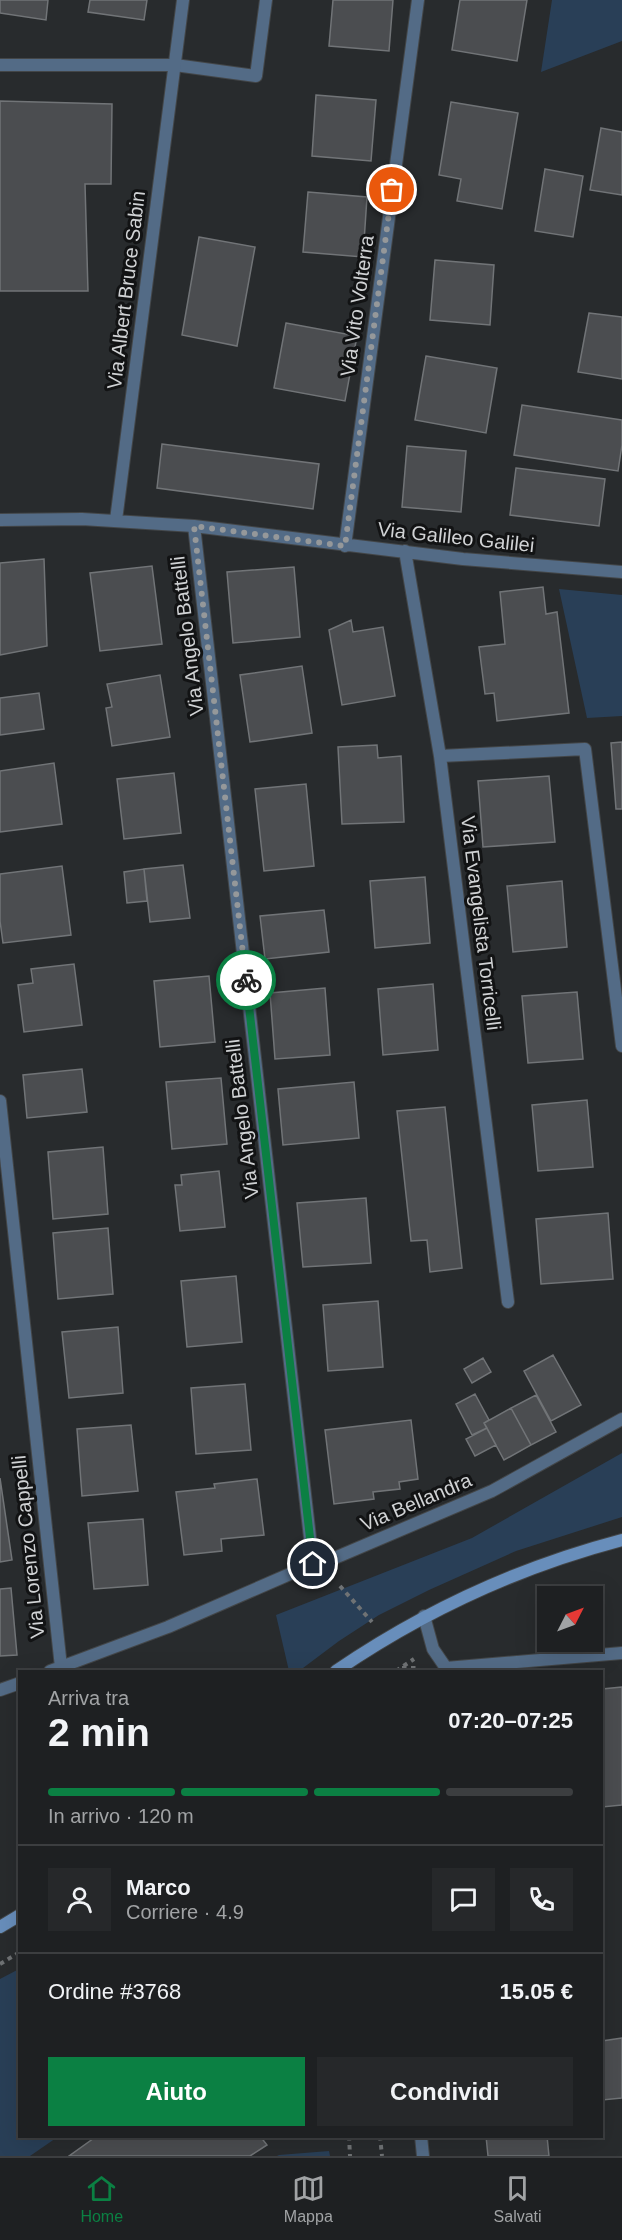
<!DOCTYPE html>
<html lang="it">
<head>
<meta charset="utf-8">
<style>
	:root { --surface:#1e2022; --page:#26282a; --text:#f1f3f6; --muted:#a1a3a5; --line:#3c3e40; --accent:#0b8043 }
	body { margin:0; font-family:Helvetica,sans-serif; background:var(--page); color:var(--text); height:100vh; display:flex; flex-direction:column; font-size:22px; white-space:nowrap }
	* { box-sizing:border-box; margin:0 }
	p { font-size:20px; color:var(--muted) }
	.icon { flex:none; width:33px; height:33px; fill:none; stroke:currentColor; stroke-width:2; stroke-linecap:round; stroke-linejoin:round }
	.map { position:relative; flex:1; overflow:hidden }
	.sheet { position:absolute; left:18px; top:1670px; width:585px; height:468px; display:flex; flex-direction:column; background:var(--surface); border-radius:0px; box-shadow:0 6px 24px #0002,0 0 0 2px var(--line) }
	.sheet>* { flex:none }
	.needle { width:39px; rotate:48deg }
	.controls { position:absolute; left:537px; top:1586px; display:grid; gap:12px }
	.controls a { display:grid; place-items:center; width:66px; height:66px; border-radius:0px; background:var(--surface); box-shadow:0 6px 24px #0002,0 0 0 2px var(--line); font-size:30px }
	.pin { position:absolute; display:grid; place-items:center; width:51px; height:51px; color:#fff; margin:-26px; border:3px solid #fff; border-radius:50%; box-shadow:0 2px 6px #0007 }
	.courier { position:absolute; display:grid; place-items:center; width:60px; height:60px; margin:-30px; border:4px solid #0b8043; border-radius:50%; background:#fff; color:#222; box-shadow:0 2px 8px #0007 }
	.summary em { font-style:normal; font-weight:800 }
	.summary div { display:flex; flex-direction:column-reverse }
	.summary { display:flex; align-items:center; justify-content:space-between; height:102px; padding:0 30px }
	h1 { font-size:39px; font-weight:800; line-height:45px }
	.bar { display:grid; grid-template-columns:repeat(4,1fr); gap:9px 6px; align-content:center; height:72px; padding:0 30px }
	.bar i { height:8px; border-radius:4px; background:var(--line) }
	.bar .on { background:var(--accent) }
	.bar p { grid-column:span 4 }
	.line { display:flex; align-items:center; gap:15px; padding:0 30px; border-top:2px solid var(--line) }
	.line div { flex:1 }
	.round { display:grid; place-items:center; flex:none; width:63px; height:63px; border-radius:0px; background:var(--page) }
	.primary-button { display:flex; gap:12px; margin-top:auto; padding:12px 30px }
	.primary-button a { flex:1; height:69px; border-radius:0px; background:var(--accent); color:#fff; font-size:24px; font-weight:800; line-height:69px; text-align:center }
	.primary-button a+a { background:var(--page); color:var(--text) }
	.dock { display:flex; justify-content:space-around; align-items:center; height:84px; border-top:2px solid var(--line); background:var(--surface); font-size:16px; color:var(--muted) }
	.dock a { display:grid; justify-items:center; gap:3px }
	.dock .on { color:var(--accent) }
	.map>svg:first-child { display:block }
</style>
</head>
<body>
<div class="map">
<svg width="622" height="2156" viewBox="0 0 622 2156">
	<rect width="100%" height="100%" fill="#282b2d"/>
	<!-- green -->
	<path fill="#293f57" d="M552 0H622V41L541 72Z
		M559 589 622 595V716L587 718Z
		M622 1453V1517L516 1551 429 1590 379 1615 339 1641 299 1671H289L276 1615 472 1538Z
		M19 1969 20 2136H59L30 2156H0V1979Z
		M329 2151 330 2156H277L279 2155Z"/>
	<!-- building -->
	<path fill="#4b4d50" stroke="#717477" stroke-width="1.5" d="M0 0H48L46 20 0 13Z
		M90 0H147L144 20 88 12Z
		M333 0H393L389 51 329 46Z
		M460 0H527L517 61 452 50Z
		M316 95 376 100 371 161 312 156Z
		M0 101 112 104 111 184H85L88 291H0Z
		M451 102 518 113 502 209 457 201 461 179 439 175Z
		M601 128 622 132V195L590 190Z
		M545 169 583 176 573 237 535 231Z
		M308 192 367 197 363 257 303 252Z
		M199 237 255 247 237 346 182 335Z
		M435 260 494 265 490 325 430 320Z
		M589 313 622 317V379L578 372Z
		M286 323 357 336 345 401 274 388Z
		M426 356 497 368 486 433 415 420Z
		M522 405 622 420V445L618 471 514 455Z
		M162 444 319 464 313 509 157 488Z
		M407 446 466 451 461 512 402 507Z
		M516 468 605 479 599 526 510 515Z
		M44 559 47 646 0 655V563Z
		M152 566 162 644 100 651 90 573Z
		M294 567 300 637 233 643 227 572Z
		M543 587 546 614 557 612 569 713 497 721 494 693 485 694 479 647 505 644 500 592Z
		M351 620 353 632 383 627 395 696 342 705 329 630Z
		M302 666 312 733 250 742 240 675Z
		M160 675 170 737 112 746 106 708 112 707 107 684Z
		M39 693 44 729 0 735V698Z
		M622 742V809H616L611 743Z
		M377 745 378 758 401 756 404 822 342 824 338 747Z
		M54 763 62 824 0 832V771Z
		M174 773 181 833 124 839 117 779Z
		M549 776 555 842 483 847 478 781Z
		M306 784 314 866 264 871 255 789Z
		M183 865 190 918 150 922 144 869Z
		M62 866 71 935 3 943 0 921V874Z
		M144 869 147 901 127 903 124 872Z
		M425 877 430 943 375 948 370 881Z
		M562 881 567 947 513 952 507 886Z
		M324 910 329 952 265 959 260 916Z
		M74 964 82 1025 24 1032 18 985 33 983 31 969Z
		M209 976 215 1042 160 1047 154 981Z
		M433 984 438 1050 383 1055 378 989Z
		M325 988 330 1055 275 1059 270 993Z
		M577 992 583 1059 528 1063 522 996Z
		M82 1069 87 1112 27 1118 23 1075Z
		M221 1078 227 1144 172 1149 166 1082Z
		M354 1082 359 1138 283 1145 278 1089Z
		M587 1100 593 1167 538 1171 532 1105Z
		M445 1107 462 1268 430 1272 427 1240 411 1241 397 1111Z
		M103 1147 108 1214 53 1219 48 1152Z
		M219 1171 225 1227 180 1231 175 1185H182L181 1175Z
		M366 1198 371 1263 303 1267 297 1203Z
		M608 1213 613 1279 541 1284 536 1219Z
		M108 1228 113 1294 58 1299 53 1233Z
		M236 1276 242 1342 187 1347 181 1281Z
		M378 1301 383 1367 328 1371 323 1305Z
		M118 1327 123 1393 69 1398 62 1332Z
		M553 1355 581 1405 551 1421 524 1371Z
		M483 1358 491 1372 472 1383 464 1369Z
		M245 1384 251 1450 196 1454 191 1388Z
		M475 1394 489 1420 484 1423 487 1428 472 1435 456 1404Z
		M536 1395 556 1432 531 1445 511 1408Z
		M511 1408 531 1445 504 1460 484 1423Z
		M411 1420 418 1479 399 1482 400 1489 373 1492 374 1499 334 1504 325 1430Z
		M131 1425 138 1491 82 1496 77 1429Z
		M487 1428 496 1445 475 1456 466 1439Z
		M0 1478 12 1560 0 1562Z
		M257 1479 264 1535 221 1539 222 1551 184 1555 176 1492 215 1488 214 1484Z
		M143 1519 148 1585 94 1589 88 1523Z
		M11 1588 17 1655 0 1656V1589Z
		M622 1687V1805L602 1807V1689Z
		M622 2038V2098L602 2100V2041Z
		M97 2136H260L267 2145 250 2156H69Z
		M486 2136H547L549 2156H488Z"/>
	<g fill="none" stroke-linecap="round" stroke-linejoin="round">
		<defs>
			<path id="service" d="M175 65 256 76 266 0
				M424 1616 433 1649 446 1668 622 1653
				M421 2136 423 2156"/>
			<path id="minor" d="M0 65H175
				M0 520 82 519 194 526 463 559 622 572
				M116 520 183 0
				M194 526 313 1564
				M345 546 418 0
				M405 551 440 756 508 1302
				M440 756 585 749 622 1046
				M0 1101 61 1667
				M50 1671 168 1627 313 1564 330 1560 492 1491 622 1419
				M0 1690 20 1683"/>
			<path id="secondary" d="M336 1671C424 1611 519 1567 622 1540
				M0 1927 20 1915"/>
		</defs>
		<!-- service casing -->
		<use href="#service" stroke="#434648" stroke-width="14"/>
		<!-- minor casing -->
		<use href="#minor" stroke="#434648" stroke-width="14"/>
		<!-- secondary casing -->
		<use href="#secondary" stroke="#434648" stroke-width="14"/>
		<!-- path -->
		<path stroke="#6f7274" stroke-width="4" stroke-dasharray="4.5 4.5" stroke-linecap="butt" d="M340 1586 372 1622
			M402 1668H418
			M396 1671 414 1659
			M0 1964 20 1952
			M349 2136 350 2156
			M380 2136 382 2156"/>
		<!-- service -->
		<use href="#service" stroke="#536b86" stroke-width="12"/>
		<!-- minor -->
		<use href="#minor" stroke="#536b86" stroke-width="12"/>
		<!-- secondary -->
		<use href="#secondary" stroke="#688ebb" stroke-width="12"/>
	</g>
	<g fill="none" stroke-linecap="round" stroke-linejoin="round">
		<!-- done -->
		<path stroke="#95989a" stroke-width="6" stroke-dasharray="0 10.8" d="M246 980 194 526 345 546 392 190"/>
		<!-- route -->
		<path stroke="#0b8043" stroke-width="8" d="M246 980 313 1564"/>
	</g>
	<g text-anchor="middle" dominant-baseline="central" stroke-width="6" stroke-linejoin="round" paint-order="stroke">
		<!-- street labels -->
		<g font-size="20" fill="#d0d2d4" stroke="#121314">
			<text transform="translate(126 290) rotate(-83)">Via Albert Bruce Sabin</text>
			<text transform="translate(357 306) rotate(-82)">Via Vito Volterra</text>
			<text transform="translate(456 537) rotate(6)">Via Galileo Galilei</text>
			<text transform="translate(187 636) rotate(-97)">Via Angelo Battelli</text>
			<text transform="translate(481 923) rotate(83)">Via Evangelista Torricelli</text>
			<text transform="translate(242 1119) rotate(-97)">Via Angelo Battelli</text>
			<text transform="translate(416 1502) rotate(-23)">Via Bellandra</text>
			<text transform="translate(28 1547) rotate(-96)">Via Lorenzo Cappelli</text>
		</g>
	</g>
</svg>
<div class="controls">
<a><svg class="needle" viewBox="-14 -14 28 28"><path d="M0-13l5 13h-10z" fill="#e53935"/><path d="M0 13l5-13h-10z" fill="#a1a3a5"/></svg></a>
</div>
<div class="pin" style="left:392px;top:190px;background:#ea580c"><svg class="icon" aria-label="bag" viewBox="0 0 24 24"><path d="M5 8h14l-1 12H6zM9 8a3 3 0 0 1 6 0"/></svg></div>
<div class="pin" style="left:313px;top:1564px;background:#1f2937"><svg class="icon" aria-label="home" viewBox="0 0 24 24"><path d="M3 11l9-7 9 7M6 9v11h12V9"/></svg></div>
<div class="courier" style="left:246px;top:980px"><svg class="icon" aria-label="bike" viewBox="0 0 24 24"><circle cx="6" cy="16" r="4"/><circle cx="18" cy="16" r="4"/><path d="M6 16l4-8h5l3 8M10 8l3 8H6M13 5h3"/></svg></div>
<section class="sheet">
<div class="summary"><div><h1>2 min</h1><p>Arriva tra</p></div><em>07:20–07:25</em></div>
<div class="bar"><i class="on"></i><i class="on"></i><i class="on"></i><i></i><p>In arrivo · 120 m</p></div>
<div class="line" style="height:108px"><a class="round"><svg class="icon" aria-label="person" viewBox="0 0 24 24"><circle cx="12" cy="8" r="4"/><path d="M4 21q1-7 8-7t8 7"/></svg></a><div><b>Marco</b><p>Corriere · 4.9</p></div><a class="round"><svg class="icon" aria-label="chat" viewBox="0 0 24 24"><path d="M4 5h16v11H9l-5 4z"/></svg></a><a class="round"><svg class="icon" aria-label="phone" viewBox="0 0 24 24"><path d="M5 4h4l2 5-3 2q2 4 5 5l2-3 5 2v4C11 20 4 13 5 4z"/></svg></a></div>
<div class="line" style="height:78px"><div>Ordine #3768</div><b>15.05 €</b></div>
<div class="primary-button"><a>Aiuto</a><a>Condividi</a></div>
</section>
</div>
<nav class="dock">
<a class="on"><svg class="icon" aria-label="home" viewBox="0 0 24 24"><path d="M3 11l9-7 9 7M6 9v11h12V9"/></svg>Home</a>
<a><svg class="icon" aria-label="map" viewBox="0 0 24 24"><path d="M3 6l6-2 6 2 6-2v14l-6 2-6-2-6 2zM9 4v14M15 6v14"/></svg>Mappa</a>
<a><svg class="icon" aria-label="saved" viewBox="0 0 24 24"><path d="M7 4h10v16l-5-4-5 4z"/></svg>Salvati</a>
</nav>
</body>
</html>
